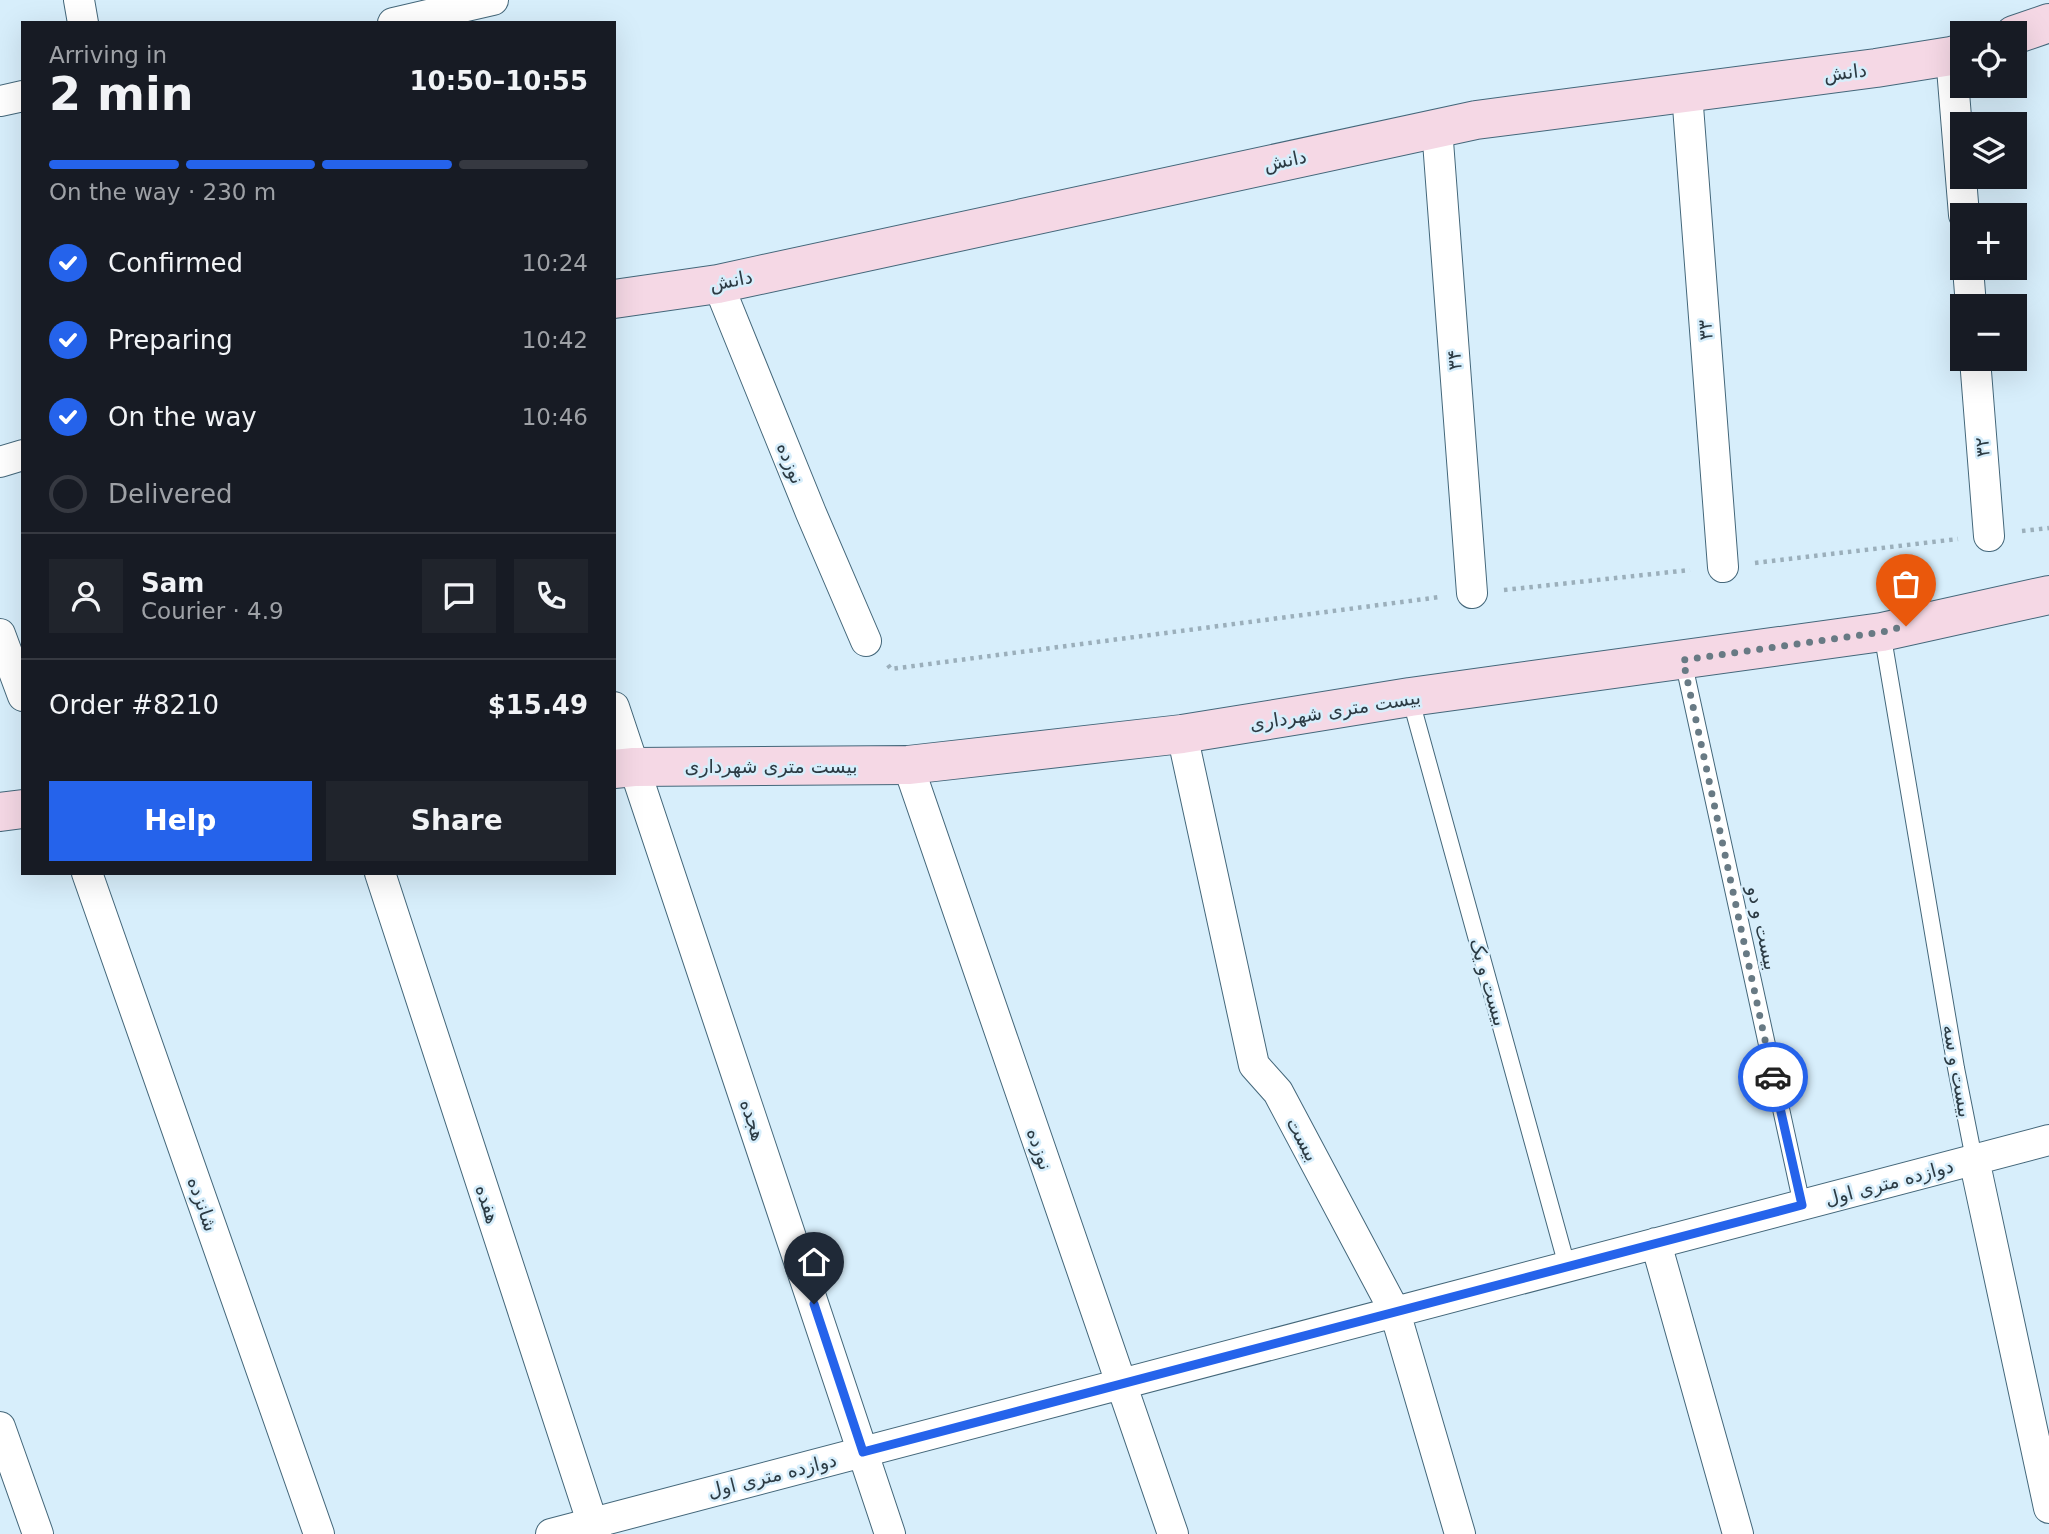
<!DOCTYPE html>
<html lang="en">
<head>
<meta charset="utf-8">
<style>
	:root { --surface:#171b24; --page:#20242c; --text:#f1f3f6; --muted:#9ea1a6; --line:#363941; --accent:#2563eb }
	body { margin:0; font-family:"DejaVu Sans","Noto Naskh Arabic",sans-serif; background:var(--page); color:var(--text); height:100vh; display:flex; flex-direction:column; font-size:26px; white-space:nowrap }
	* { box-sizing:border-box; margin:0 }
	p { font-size:23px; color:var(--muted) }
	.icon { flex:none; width:38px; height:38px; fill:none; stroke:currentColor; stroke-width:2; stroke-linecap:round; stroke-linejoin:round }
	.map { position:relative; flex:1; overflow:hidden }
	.details { position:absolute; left:21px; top:21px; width:595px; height:854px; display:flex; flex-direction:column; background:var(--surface); border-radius:0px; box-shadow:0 7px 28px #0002 }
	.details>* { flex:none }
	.fabs { position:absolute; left:1950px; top:21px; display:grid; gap:14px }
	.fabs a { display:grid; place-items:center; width:77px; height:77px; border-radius:0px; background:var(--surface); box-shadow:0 7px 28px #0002; font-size:35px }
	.pin { position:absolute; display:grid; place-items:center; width:60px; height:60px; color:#fff; margin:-72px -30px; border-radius:50% 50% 50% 0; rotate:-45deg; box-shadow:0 0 7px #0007 }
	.pin .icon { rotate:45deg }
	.courier { position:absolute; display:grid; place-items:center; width:70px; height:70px; margin:-35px; border:5px solid #2563eb; border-radius:50%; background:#fff; color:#222; box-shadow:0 2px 9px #0007 }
	.head em { font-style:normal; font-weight:800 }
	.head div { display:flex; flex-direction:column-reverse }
	.head { display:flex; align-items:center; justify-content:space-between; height:119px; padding:0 28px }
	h1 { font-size:46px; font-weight:800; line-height:52px }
	.bar { display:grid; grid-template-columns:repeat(4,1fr); gap:10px 7px; align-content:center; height:84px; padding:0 28px }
	.bar i { height:9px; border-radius:5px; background:var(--line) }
	.bar .current { background:var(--accent) }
	.bar p { grid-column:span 4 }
	.line { display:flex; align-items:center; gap:18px; padding:0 28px; border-top:2px solid var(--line) }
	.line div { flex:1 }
	.round { display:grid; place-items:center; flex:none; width:74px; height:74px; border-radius:0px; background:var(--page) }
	ol { padding:0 28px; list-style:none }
	li { display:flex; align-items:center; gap:21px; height:77px }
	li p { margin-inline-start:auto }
	li .icon { padding:7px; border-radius:50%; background:var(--accent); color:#fff; stroke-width:4 }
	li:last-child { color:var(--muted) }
	li i { width:38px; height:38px; border:4px solid var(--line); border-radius:50% }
	.action { display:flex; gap:14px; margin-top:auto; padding:14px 28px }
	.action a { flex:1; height:80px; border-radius:0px; background:var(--accent); color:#fff; font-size:28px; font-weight:800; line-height:80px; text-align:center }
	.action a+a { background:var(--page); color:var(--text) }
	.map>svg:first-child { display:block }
</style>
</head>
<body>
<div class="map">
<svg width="2049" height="1534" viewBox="0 0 2049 1534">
	<rect width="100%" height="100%" fill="#d7eefb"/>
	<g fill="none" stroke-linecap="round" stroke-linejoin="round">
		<defs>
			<path id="lane" d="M1882 632 1956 1068 1974 1159
				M1683 660 1802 1205
				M1410 697 1567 1266"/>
			<path id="street" d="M79 0 83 23
				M393 23 493 0
				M1951 56 1964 215
				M1687 93 1723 567
				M0 101 23 96
				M1437 128 1472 593
				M1968 268 1971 306
				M718 284 811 513 866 641
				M1975 359 1989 536
				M0 462 23 455
				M0 634 23 696
				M614 707 890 1534
				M1182 734 1254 1065 1278 1092 1395 1312 1460 1534
				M908 765 1173 1534
				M87 873 319 1534
				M380 873 596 1534
				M1974 1159 2049 1508
				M1656 1243 1738 1534
				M0 1427 38 1534
				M551 1534 2049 1140"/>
			<path id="secondary" d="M2014 35 2049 23
				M614 299 718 284 1476 120 1876 68 1951 56 1962 53
				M614 769 634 767 908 765 1182 734 1410 697 1882 632 2049 595
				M0 812 23 809"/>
		</defs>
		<!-- lane casing -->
		<use href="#lane" stroke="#44677a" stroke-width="18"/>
		<!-- street casing -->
		<use href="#street" stroke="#44677a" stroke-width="32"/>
		<!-- secondary casing -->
		<use href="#secondary" stroke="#44677a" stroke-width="40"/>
		<!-- path -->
		<path stroke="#9bafbb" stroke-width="4.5" stroke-dasharray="3.5 5" stroke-linecap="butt" d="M2022 531 2049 528
			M1755 563 1958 539
			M1504 590 1690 570
			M888 665 891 669 1440 597"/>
		<!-- lane -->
		<use href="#lane" stroke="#fff" stroke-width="16"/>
		<!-- street -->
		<use href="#street" stroke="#fff" stroke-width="30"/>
		<!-- secondary -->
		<use href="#secondary" stroke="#f5d8e5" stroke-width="38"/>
	</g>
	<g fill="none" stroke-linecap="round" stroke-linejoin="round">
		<!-- done -->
		<path stroke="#687a84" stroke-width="7" stroke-dasharray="0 12.6" d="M1773 1077 1683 660 1882 632 1906 626"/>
		<!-- route -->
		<path stroke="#2563eb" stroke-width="9" d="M814 1304 863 1452 1802 1205 1773 1077"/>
	</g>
	<g text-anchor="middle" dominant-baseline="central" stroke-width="5" stroke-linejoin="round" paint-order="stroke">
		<!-- street labels -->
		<g font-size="19" fill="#2c3b44" stroke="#d7eefb">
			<text transform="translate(1845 72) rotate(-7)">دانش</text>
			<text transform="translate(1285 160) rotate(-12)">دانش</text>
			<text transform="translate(731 280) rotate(-11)">دانش</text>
			<text transform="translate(1705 330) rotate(-94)">۳۳</text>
			<text transform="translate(1454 360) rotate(-94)">۳۴</text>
			<text transform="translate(1982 447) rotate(-95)">۳۲</text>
			<text transform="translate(791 463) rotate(68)">نوزده</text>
			<text transform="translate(1335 710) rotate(-9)">بیست متری شهرداری</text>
			<text x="771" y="766">بیست متری شهرداری</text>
			<text transform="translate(1763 928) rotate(78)">بیست و دو</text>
			<text transform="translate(1489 982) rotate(74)">بیست و یک</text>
			<text transform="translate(1958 1071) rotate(80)">بیست و سه</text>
			<text transform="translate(753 1120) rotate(72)">هجده</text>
			<text transform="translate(1303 1139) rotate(62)">بیست</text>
			<text transform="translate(1040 1149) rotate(71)">نوزده</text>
			<text transform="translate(1889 1182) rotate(-15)">دوازده متری اول</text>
			<text transform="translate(203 1204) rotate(71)">شانزده</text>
			<text transform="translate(488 1204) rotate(72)">هفده</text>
			<text transform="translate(772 1475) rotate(-14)">دوازده متری اول</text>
		</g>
	</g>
</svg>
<div class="fabs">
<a><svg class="icon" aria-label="locate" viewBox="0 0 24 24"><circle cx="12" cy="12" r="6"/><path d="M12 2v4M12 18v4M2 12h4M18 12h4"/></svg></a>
<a><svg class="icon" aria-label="layers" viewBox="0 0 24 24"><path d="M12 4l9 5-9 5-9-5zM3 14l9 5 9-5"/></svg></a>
<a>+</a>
<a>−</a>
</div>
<div class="pin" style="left:1906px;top:626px;background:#ea580c"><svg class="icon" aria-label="bag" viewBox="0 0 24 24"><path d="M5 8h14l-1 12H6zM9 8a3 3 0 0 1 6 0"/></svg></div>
<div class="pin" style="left:814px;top:1304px;background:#1f2937"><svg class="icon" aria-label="home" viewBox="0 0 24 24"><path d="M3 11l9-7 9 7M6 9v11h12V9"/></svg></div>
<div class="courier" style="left:1773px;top:1077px"><svg class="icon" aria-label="car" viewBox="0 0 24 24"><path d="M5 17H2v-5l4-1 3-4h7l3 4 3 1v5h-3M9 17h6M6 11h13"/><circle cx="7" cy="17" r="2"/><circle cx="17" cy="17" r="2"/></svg></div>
<section class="details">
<div class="head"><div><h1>2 min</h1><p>Arriving in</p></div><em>10:50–10:55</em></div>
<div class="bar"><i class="current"></i><i class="current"></i><i class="current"></i><i></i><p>On the way · 230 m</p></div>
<ol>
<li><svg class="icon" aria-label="check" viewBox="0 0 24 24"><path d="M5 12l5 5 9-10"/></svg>Confirmed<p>10:24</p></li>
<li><svg class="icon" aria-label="check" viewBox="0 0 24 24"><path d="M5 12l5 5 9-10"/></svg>Preparing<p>10:42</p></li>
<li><svg class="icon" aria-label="check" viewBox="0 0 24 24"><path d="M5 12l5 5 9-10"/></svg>On the way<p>10:46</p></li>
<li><i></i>Delivered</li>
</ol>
<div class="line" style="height:126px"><a class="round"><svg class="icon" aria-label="person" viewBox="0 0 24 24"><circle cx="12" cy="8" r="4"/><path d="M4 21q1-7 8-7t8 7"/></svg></a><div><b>Sam</b><p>Courier · 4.9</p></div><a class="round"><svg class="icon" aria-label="chat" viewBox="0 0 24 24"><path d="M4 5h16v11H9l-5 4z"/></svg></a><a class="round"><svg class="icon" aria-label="phone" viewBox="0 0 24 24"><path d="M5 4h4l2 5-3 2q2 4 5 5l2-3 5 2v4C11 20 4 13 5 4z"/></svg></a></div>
<div class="line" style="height:91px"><div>Order #8210</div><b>$15.49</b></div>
<div class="action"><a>Help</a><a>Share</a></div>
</section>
</div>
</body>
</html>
